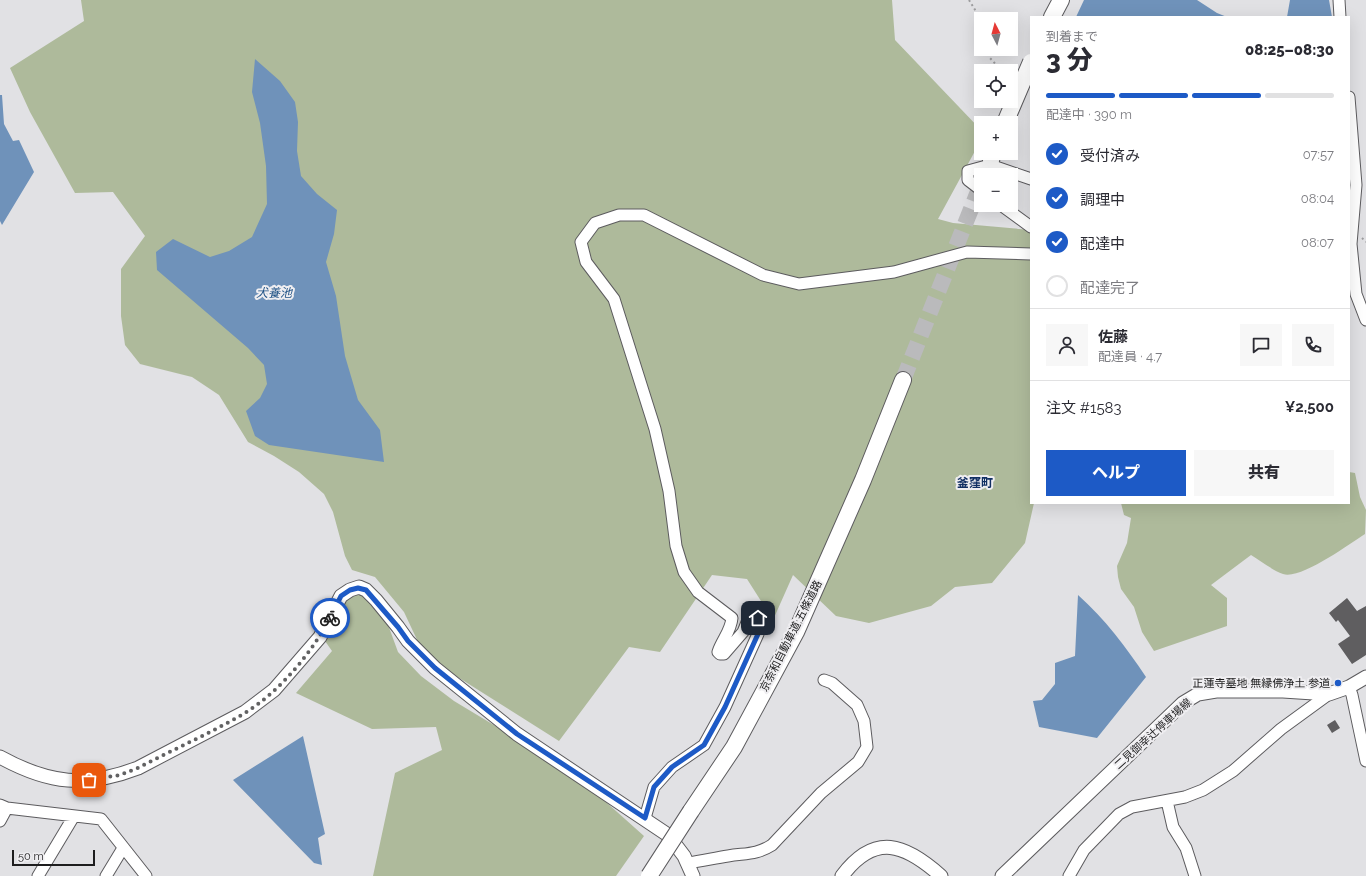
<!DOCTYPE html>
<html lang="ja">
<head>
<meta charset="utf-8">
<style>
	:root { --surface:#fff; --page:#f7f7f7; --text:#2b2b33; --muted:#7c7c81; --line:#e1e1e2; --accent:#1d5ac6 }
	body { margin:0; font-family:Raleway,"Noto Sans JP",sans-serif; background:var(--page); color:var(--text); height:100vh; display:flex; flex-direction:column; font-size:15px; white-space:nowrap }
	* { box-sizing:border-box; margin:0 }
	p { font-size:13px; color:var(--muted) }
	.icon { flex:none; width:22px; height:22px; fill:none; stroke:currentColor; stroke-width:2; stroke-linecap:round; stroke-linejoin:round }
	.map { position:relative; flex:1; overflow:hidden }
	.details { position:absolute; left:1030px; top:16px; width:320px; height:488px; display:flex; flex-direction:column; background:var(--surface); border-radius:0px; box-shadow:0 4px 16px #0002 }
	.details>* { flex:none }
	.needle { width:26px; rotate:354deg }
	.fabs { position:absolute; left:974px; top:12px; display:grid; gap:8px }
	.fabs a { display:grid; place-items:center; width:44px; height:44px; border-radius:0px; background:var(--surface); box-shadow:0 4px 16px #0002; font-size:20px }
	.scale { position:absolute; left:12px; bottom:10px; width:83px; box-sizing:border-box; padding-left:4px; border:2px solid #1d1d1e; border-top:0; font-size:11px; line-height:14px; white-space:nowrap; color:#1d1d1e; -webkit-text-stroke:3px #efeef1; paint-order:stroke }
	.pin { position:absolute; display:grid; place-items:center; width:34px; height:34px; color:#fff; margin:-17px; border-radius:8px; box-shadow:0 2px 6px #0006 }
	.courier { position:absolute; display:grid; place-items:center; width:40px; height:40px; margin:-20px; border:3px solid #1d5ac6; border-radius:50%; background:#fff; color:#222; box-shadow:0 1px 5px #0007 }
	.overview em { font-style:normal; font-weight:800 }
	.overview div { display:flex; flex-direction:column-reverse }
	.overview { display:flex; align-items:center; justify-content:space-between; height:68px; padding:0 16px }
	h1 { font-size:26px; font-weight:800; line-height:30px }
	.bar { display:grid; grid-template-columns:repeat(4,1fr); gap:6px 4px; align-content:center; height:48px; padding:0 16px }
	.bar i { height:5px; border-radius:3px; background:var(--line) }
	.bar .on { background:var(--accent) }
	.bar p { grid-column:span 4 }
	.line { display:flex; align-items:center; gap:10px; padding:0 16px; border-top:1px solid var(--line) }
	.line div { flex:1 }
	.round { display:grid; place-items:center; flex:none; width:42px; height:42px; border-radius:0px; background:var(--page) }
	ol { padding:0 16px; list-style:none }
	li { display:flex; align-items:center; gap:12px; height:44px }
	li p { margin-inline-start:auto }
	li .icon { padding:4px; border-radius:50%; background:var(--accent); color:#fff; stroke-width:4 }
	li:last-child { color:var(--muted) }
	li i { width:22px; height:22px; border:2px solid var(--line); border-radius:50% }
	.cta { display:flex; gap:8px; margin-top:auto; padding:8px 16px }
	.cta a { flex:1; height:46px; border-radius:0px; background:var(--accent); color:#fff; font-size:16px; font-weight:800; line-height:46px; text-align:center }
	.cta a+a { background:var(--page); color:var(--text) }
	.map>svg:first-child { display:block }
</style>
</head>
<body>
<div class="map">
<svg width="1366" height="876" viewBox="0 0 1366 876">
	<rect width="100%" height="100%" fill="#e1e1e4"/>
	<!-- green -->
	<path fill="#aeba9b" d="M81 0H892L895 40 981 130V140L938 219 953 223 1031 230V503H1034L1025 543 992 583 955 587 931 606 869 623 836 616 793 575 773 620 747 579 712 575 660 652 629 647 559 741 437 664 419 644 404 612 375 577 352 570 345 556 333 512 324 494 299 472 274 456 248 442 219 395 192 377 140 364 125 345 121 316V269L145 236 113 192 75 193 30 112 10 68 84 21Z
		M1349 472 1355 473 1360 497 1366 510 1365 534C1349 544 1301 580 1283 574 1272 570 1261 561 1251 555L1211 585 1227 598V626L1154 651 1142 632 1134 607 1121 589 1118 577 1117 566 1127 543 1131 518 1124 515 1121 503H1349Z
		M358 591 375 606 387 622 398 652 421 676 454 701 517 739 588 786 644 836 616 876H373L395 773 442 750 436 727 372 729 296 693 332 651 325 641 348 594Z"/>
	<!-- water -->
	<path fill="#6f92ba" d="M1084 0H1197L1217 13 1227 17H1076Z
		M1290 0H1329L1332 17H1287Z
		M255 59 280 81 295 102 298 122 297 151 301 176 317 194 337 210 334 234 326 262 336 296 345 356 358 400 380 430 384 462 269 445 255 436 246 411 260 398 267 384 264 365 248 348 157 270 156 252 173 239 210 257 229 251 252 237 267 204 266 166 260 123 252 92Z
		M0 95H2L4 124 13 141 19 140 34 172 2 225 0 221Z
		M1078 595C1105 619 1126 647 1146 677L1097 738 1039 727 1033 701 1042 700 1055 684V663L1075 656Z
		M303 736 325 834 318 838 322 865 314 863 233 780Z"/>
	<!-- building -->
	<path fill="#5f5e60" d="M1347 598 1357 611 1366 606V655L1352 664 1338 644 1350 636 1338 620 1336 622 1329 613Z
		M1335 720 1340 728 1332 733 1327 725Z"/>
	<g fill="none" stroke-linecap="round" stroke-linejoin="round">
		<!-- highway-tunnel -->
		<path stroke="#bababc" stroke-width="16" stroke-dasharray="16 8" stroke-linecap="butt" d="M903 380 981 184"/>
		<defs>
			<path id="minor" d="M1339 0 1340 17
				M1349 97 1356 185 1351 244 1356 294 1366 320
				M981 190 968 180V171L990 165 1031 179
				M1001 205 1031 227
				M1349 687 1352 695 1366 761
				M1167 801 1173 827 1186 848 1195 876
				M0 805 7 808 101 819 146 876
				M645 818 654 787 672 767 704 745 725 707 758 634 760 628 758 618 750 615 743 632 724 654H720L718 652C722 640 731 631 732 618L698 592 684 572 676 546 669 491 655 429 614 299 586 262 581 242 595 223 619 215H644L763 275 799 284 894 272 967 252 1031 254
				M0 821 7 808
				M688 863C702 861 715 858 728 856 746 853 756 855 772 845L821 793 858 762 867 747 864 721 857 705 832 683 824 680
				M38 876 74 816
				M106 876 123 848
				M1069 876 1084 850 1119 814 1132 807 1185 797 1203 790 1233 771 1281 729 1329 694"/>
			<path id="major" d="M0 757C49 784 86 788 138 768L245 712 274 690 320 637 341 596 350 590 359 587 366 590 376 600 398 627 408 641 435 668 517 734 668 835 684 856 693 876
				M842 876C875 832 905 844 941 876
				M1002 876 1183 703 1198 694 1216 691H1283L1329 694 1349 687 1366 677"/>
			<path id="highway" d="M1052 17 1061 0
				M991 160 993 153
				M691 811 734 747 796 632 863 480 903 380"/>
		</defs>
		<!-- minor casing -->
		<use href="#minor" stroke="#5c5b5e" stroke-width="13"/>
		<!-- major casing -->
		<use href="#major" stroke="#5c5b5e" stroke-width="15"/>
		<!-- highway casing -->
		<use href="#highway" stroke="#5c5b5e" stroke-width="18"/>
		<!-- path -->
		<path stroke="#9d9d9f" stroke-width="2" stroke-dasharray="2 3" stroke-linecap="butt" d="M969 0 977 13 981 28
			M987 49 989 57 1002 71
			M1362 238 1366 242"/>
		<!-- minor -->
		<use href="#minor" stroke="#fff" stroke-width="11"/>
		<!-- major -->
		<use href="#major" stroke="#fff" stroke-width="13"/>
		<!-- highway -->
		<use href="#highway" stroke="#fff" stroke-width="16"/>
		<defs>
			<path id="highway-bridge" d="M1005 123 1031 62
				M649 876 691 811"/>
		</defs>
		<!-- highway-bridge casing -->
		<use href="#highway-bridge" stroke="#5c5b5e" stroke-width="18" stroke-linecap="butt"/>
		<!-- highway-bridge -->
		<use href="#highway-bridge" stroke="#fff" stroke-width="16"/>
	</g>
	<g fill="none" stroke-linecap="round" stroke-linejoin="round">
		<!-- done -->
		<path stroke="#626263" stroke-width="4" stroke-dasharray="0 7.2" d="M89 780 120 775 138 768C174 749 211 733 245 713 280 691 311 654 330 618"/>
		<!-- route -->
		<path stroke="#1d5ac6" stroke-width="5" d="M330 618 341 596 350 590 358 588 366 590 398 627 408 641 435 668 517 734 645 818 654 787 672 767 704 745 725 707 758 634 760 628 758 618"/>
	</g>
	<!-- markers -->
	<circle fill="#1d5ac6" stroke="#efeef1" stroke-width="1.5" cx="1338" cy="683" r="4"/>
	<g text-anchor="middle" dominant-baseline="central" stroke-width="4" stroke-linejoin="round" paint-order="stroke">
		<!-- street labels -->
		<g font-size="11" fill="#1d1d1e" stroke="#efeef1">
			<text transform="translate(791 636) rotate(-63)">京奈和自動車道;五條道路</text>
			<text transform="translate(1153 734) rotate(-42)">二見御幸辻停車場線</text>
		</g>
		<!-- poi labels -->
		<g font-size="11" fill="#1d1d1e" stroke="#efeef1" text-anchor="end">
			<text x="1330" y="683">正蓮寺墓地 無縁佛浄土 参道</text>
		</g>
		<!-- water labels -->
		<g font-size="12" font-style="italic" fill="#1e5185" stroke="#efeef1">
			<text x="274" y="293">犬養池</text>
		</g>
		<!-- neighbourhood labels -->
		<g font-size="12" font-weight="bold" fill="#112f63" stroke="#efeef1">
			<text x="975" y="483">釜窪町</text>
		</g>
	</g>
</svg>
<div class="fabs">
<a><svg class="needle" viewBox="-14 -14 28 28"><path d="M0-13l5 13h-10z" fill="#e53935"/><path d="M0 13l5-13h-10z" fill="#7c7c81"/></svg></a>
<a><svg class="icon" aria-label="locate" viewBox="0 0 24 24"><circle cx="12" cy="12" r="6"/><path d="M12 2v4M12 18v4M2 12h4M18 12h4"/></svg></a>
<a>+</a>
<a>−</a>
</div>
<div class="scale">50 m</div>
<div class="pin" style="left:89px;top:780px;background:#ea580c"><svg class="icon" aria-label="bag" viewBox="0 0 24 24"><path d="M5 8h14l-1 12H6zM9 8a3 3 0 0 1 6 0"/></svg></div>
<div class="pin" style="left:758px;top:618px;background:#1f2937"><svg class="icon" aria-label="home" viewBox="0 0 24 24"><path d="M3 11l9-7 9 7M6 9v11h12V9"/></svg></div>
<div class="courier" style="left:330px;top:618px"><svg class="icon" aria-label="bike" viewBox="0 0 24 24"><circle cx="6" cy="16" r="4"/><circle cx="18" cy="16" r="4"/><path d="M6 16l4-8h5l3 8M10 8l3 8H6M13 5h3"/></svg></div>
<section class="details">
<div class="overview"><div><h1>3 分</h1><p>到着まで</p></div><em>08:25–08:30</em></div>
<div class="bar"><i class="on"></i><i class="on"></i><i class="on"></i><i></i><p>配達中 · 390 m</p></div>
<ol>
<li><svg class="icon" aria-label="check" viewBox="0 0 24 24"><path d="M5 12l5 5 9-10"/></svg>受付済み<p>07:57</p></li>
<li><svg class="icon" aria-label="check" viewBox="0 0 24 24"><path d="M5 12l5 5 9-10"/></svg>調理中<p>08:04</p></li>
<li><svg class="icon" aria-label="check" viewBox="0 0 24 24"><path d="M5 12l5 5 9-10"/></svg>配達中<p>08:07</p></li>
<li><i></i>配達完了</li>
</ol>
<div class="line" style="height:72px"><a class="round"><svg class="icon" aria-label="person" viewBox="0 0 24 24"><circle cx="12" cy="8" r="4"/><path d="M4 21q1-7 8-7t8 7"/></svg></a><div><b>佐藤</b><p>配達員 · 4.7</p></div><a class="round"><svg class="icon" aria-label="chat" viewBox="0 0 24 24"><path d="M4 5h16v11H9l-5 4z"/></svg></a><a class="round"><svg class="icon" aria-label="phone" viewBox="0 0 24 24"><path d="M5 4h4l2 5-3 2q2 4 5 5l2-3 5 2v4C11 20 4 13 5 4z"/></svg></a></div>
<div class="line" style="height:52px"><div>注文 #1583</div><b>¥2,500</b></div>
<div class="cta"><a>ヘルプ</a><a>共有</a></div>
</section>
</div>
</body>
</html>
